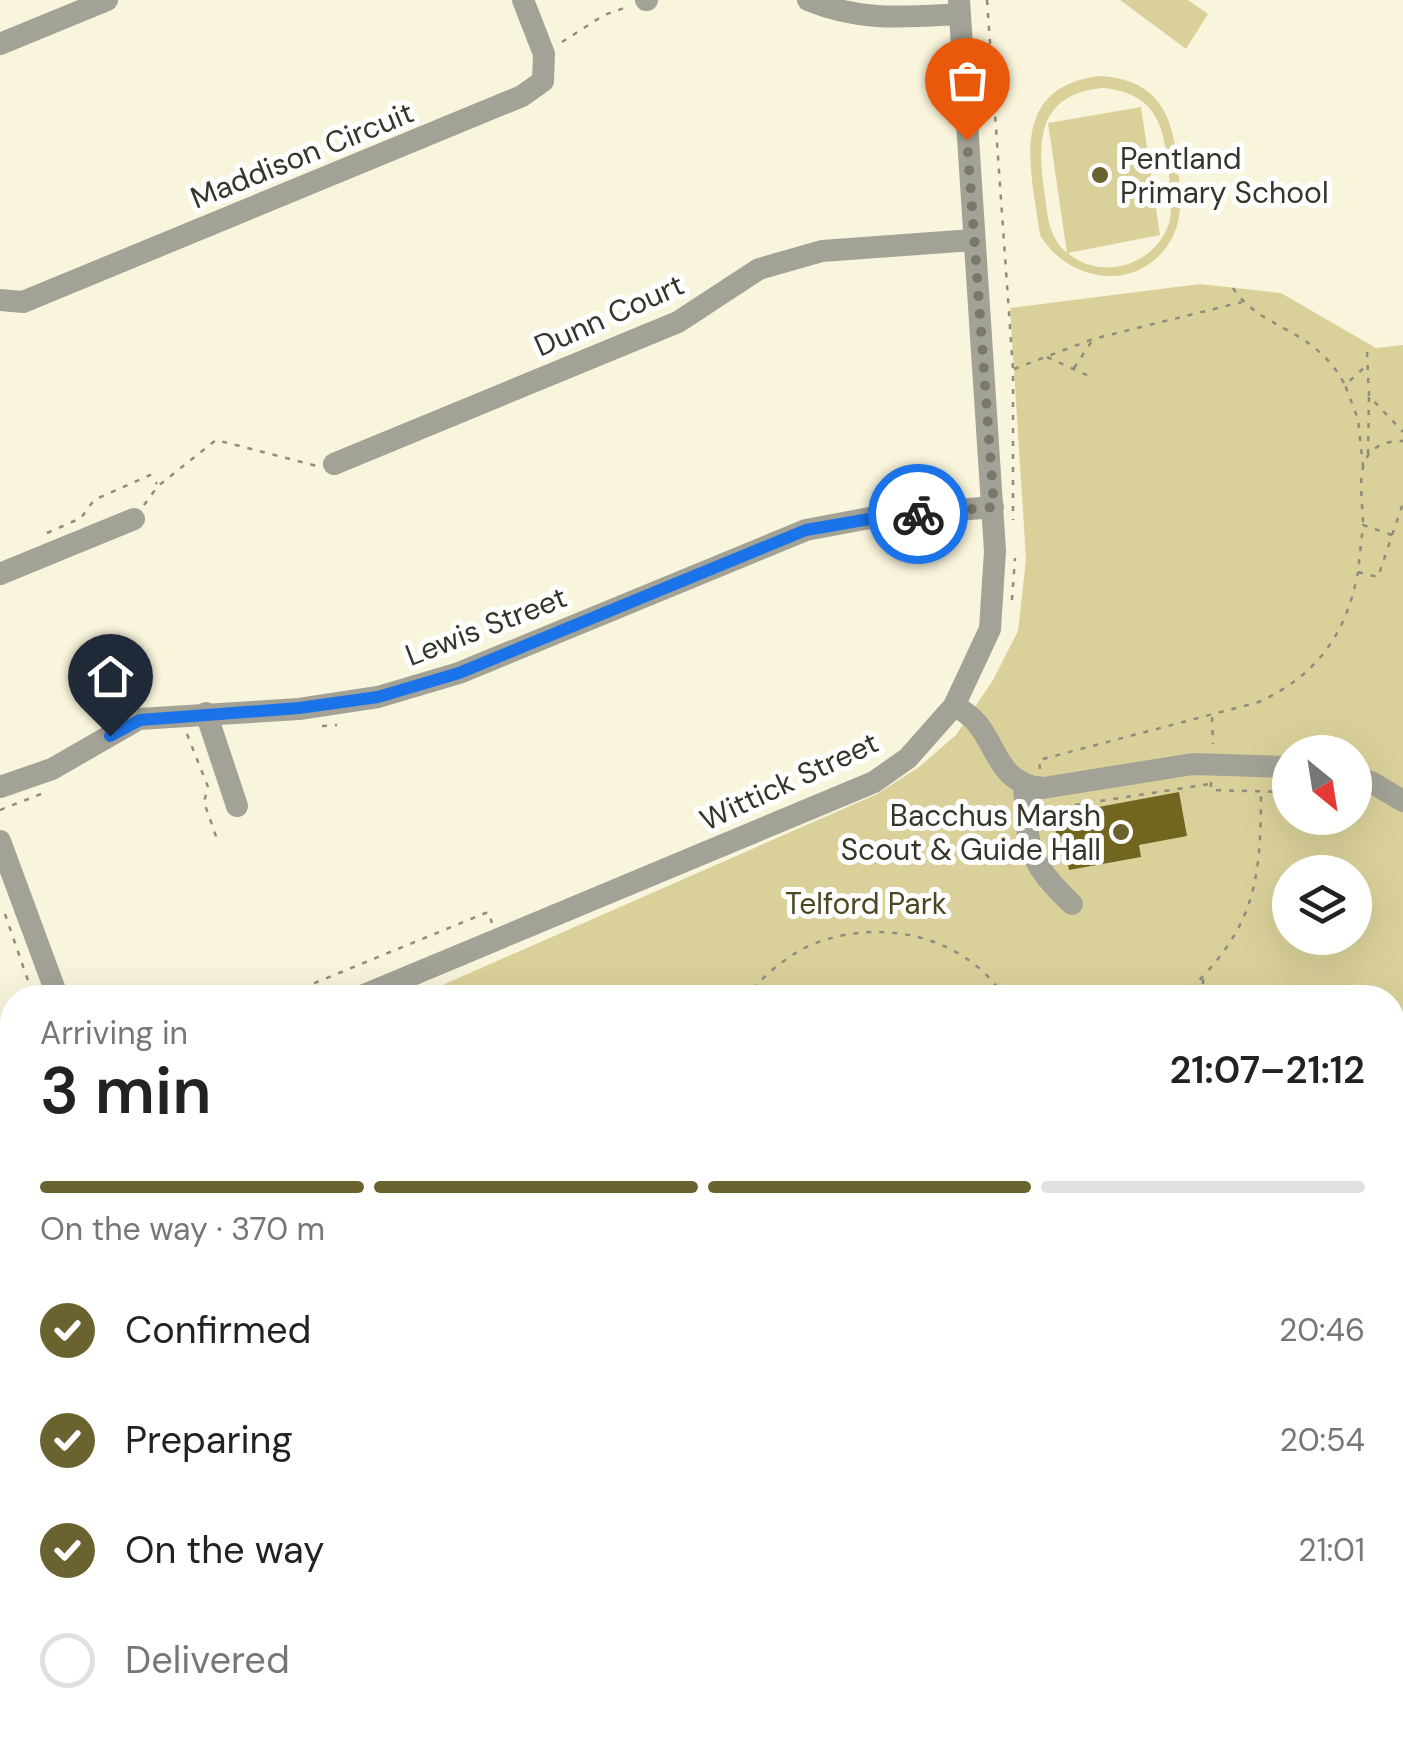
<!DOCTYPE html>
<html lang="en">
<head>
<meta charset="utf-8">
<style>
	:root { --surface:#fff; --page:#f6f6f6; --text:#222; --muted:#767676; --line:#e0e0e0; --accent:#6b632f }
	body { margin:0; font-family:"DM Sans",sans-serif; background:var(--page); color:var(--text); height:100vh; display:flex; flex-direction:column; font-size:38px; white-space:nowrap }
	* { box-sizing:border-box; margin:0 }
	p { font-size:32px; color:var(--muted) }
	.icon { flex:none; width:55px; height:55px; fill:none; stroke:currentColor; stroke-width:2; stroke-linecap:round; stroke-linejoin:round }
	.map { position:relative; flex:1; overflow:hidden }
	.side { position:absolute; left:0px; top:985px; width:1405px; height:752px; display:flex; flex-direction:column; background:var(--surface); border-radius:40px 40px 0 0; box-shadow:0 10px 40px #0002 }
	.side>* { flex:none }
	.needle { width:65px; rotate:150deg }
	.tools { position:absolute; left:1272px; top:735px; display:grid; gap:20px }
	.tools a { display:grid; place-items:center; width:100px; height:100px; border-radius:50%; background:var(--surface); box-shadow:0 10px 40px #0002; font-size:50px }
	.pin { position:absolute; display:grid; place-items:center; width:85px; height:85px; color:#fff; margin:-102px -42px; border-radius:50% 50% 50% 0; rotate:-45deg; box-shadow:0 0 10px #0007 }
	.pin .icon { rotate:45deg }
	.courier { position:absolute; display:grid; place-items:center; width:100px; height:100px; margin:-50px; border:8px solid #1a73e8; border-radius:50%; background:#fff; color:#222; box-shadow:0 2px 12px #0007 }
	.headline em { font-style:normal; font-weight:600 }
	.headline div { display:flex; flex-direction:column-reverse }
	.headline { display:flex; align-items:center; justify-content:space-between; height:170px; padding:0 40px }
	h1 { font-size:65px; font-weight:600; line-height:75px }
	.bar { display:grid; grid-template-columns:repeat(4,1fr); gap:15px 10px; align-content:center; height:120px; padding:0 40px }
	.bar i { height:12px; border-radius:8px; background:var(--line) }
	.bar .active { background:var(--accent) }
	.bar p { grid-column:span 4 }
	ol { padding:0 40px; list-style:none }
	li { display:flex; align-items:center; gap:30px; height:110px }
	li p { margin-inline-start:auto }
	li .icon { padding:10px; border-radius:50%; background:var(--accent); color:#fff; stroke-width:4 }
	li:last-child { color:var(--muted) }
	li i { width:55px; height:55px; border:5px solid var(--line); border-radius:50% }
	.map>svg:first-child { display:block }
</style>
</head>
<body>
<div class="map">
<svg width="1403" height="1737" viewBox="0 0 1403 1737">
	<rect width="100%" height="100%" fill="#f9f5dc"/>
	<!-- green -->
	<path fill="#dad19a" fill-rule="evenodd" d="M1120 0H1188L1208 14 1186 49Z
		M1099 76C1164 79 1175 122 1179 178 1181 199 1182 219 1172 238 1142 294 1069 284 1040 235 1031 170 1007 88 1099 76ZM1103 88C1158 93 1165 129 1169 176 1170 192 1173 208 1169 223 1156 265 1101 282 1068 253L1160 235 1141 107 1048 123 1067 253C1049 237 1048 219 1045 196 1037 143 1036 94 1103 88Z
		M1200 284 1281 293 1376 348 1403 345V1389L1393 1404 1392 998H413L877 794 919 767 956 735 993 680 1018 631 1026 559 1010 308ZM1290 752H1355V818H1290ZM1290 872H1355V938H1290Z
		M12 1173V1493L0 1463V1179Z
		M97 1725H1015L1000 1737H68Z"/>
	<!-- building -->
	<path fill="#716620" d="M1179 792 1187 836 1139 845 1141 857 1069 870 1066 854 1060 856 1055 828 1063 826 1061 814Z"/>
	<g fill="none" stroke-linecap="round" stroke-linejoin="round">
		<!-- path -->
		<path stroke="#8f8d7c" stroke-width="2.5" stroke-dasharray="5 8" stroke-linecap="butt" d="M987 0 1013 370V520
			M562 42 604 15 630 6
			M1233 288C1261 331 1314 326 1345 385
			M1367 352 1369 396 1403 432
			M1047 357 1091 377
			M1074 368 1092 341
			M1014 369 1093 339 1242 302
			M1368 454 1369 397
			M1363 467 1358 419 1345 385 1366 366
			M144 505 158 486 216 440 317 466
			M1363 522C1362 487 1350 441 1403 441
			M47 533 81 518 94 500 150 475 157 484
			M1392 535 1363 525 1358 572 1378 577 1403 503
			M1012 600 1015 558
			M1212 717 1213 744
			M322 726 337 725
			M187 734 208 787 204 802 218 842
			M1040 769 1039 760 1259 702C1317 675 1346 635 1358 572
			M1211 782V790L1283 792
			M1047 806 1049 816 1061 814
			M1049 809 1209 784
			M0 810 41 794
			M5 914 34 998
			M1203 979V998
			M278 998 488 912 492 923
			M744 998C763 977 784 957 811 945 878 917 964 934 1005 998
			M1181 998C1254 930 1261 887 1261 791
			M1392 1031 1403 1030
			M0 1112 12 1107
			M0 1417 12 1426
			M1392 1468 1403 1454
			M293 1725 304 1737
			M439 1725 444 1737
			M1060 1736 1073 1725"/>
		<!-- minor -->
		<path stroke="#a3a297" stroke-width="22" d="M646 0H647
			M808 0C862 22 904 17 960 14
			M0 44 107 0
			M0 300 23 302 522 96 543 81 544 54 523 0
			M334 464 678 322 759 269 822 251 973 240
			M0 574 134 519
			M954 706C1001 727 987 783 1043 788L1193 764 1290 767
			M206 713 237 806
			M1355 776 1371 782 1403 801
			M1024 786C1028 847 1026 861 1072 904
			M0 787 52 769 139 719 299 709 378 697 459 673 806 530 875 517 993 507
			M0 841 58 998
			M357 998 874 782 908 758 954 706 990 629 995 551 959 0
			M0 1147 12 1141
			M1392 1437 1403 1424
			M1031 1737 1044 1725"/>
	</g>
	<g fill="none" stroke-linecap="round" stroke-linejoin="round">
		<!-- done -->
		<path stroke="#7a7869" stroke-width="10" stroke-dasharray="0 18" d="M918 514 994 507 967 140"/>
		<!-- route -->
		<path stroke="#1a73e8" stroke-width="12" d="M110 736 140 720 299 708 378 697 459 673 806 530 875 518 918 514"/>
	</g>
	<!-- markers -->
	<g fill="#6b632f" stroke="#fff" stroke-width="4">
		<circle cx="1100" cy="175" r="10"/>
		<circle cx="1121" cy="832" r="10"/>
	</g>
	<g text-anchor="middle" dominant-baseline="central" stroke-width="10" stroke-linejoin="round" paint-order="stroke">
		<!-- street labels -->
		<g font-size="30" fill="#36352b" stroke="#fff">
			<text transform="translate(302 155) rotate(-22)">Maddison Circuit</text>
			<text transform="translate(609 315) rotate(-24)">Dunn Court</text>
			<text transform="translate(486 626) rotate(-21)">Lewis Street</text>
			<text transform="translate(789 781) rotate(-25)">Wittick Street</text>
		</g>
		<!-- poi labels -->
		<g font-size="30" fill="#36352b" stroke="#fff" text-anchor="start">
			<text x="1120" y="158">Pentland<tspan x="1120" dy="34">Primary School</tspan></text>
			<text x="1101" y="815" text-anchor="end">Bacchus Marsh<tspan x="1101" dy="34">Scout &amp; Guide Hall</tspan></text>
		</g>
		<!-- park labels -->
		<g font-size="30" fill="#4d4721" stroke="#fff">
			<text x="866" y="903">Telford Park</text>
		</g>
	</g>
</svg>
<div class="tools">
<a><svg class="needle" viewBox="-14 -14 28 28"><path d="M0-13l5 13h-10z" fill="#e53935"/><path d="M0 13l5-13h-10z" fill="#767676"/></svg></a>
<a><svg class="icon" aria-label="layers" viewBox="0 0 24 24"><path d="M12 4l9 5-9 5-9-5zM3 14l9 5 9-5"/></svg></a>
</div>
<div class="pin" style="left:967px;top:140px;background:#ea580c"><svg class="icon" aria-label="bag" viewBox="0 0 24 24"><path d="M5 8h14l-1 12H6zM9 8a3 3 0 0 1 6 0"/></svg></div>
<div class="pin" style="left:110px;top:736px;background:#1f2937"><svg class="icon" aria-label="home" viewBox="0 0 24 24"><path d="M3 11l9-7 9 7M6 9v11h12V9"/></svg></div>
<div class="courier" style="left:918px;top:514px"><svg class="icon" aria-label="bike" viewBox="0 0 24 24"><circle cx="6" cy="16" r="4"/><circle cx="18" cy="16" r="4"/><path d="M6 16l4-8h5l3 8M10 8l3 8H6M13 5h3"/></svg></div>
<section class="side">
<div class="headline"><div><h1>3 min</h1><p>Arriving in</p></div><em>21:07–21:12</em></div>
<div class="bar"><i class="active"></i><i class="active"></i><i class="active"></i><i></i><p>On the way · 370 m</p></div>
<ol>
<li><svg class="icon" aria-label="check" viewBox="0 0 24 24"><path d="M5 12l5 5 9-10"/></svg>Confirmed<p>20:46</p></li>
<li><svg class="icon" aria-label="check" viewBox="0 0 24 24"><path d="M5 12l5 5 9-10"/></svg>Preparing<p>20:54</p></li>
<li><svg class="icon" aria-label="check" viewBox="0 0 24 24"><path d="M5 12l5 5 9-10"/></svg>On the way<p>21:01</p></li>
<li><i></i>Delivered</li>
</ol>
</section>
</div>
</body>
</html>
